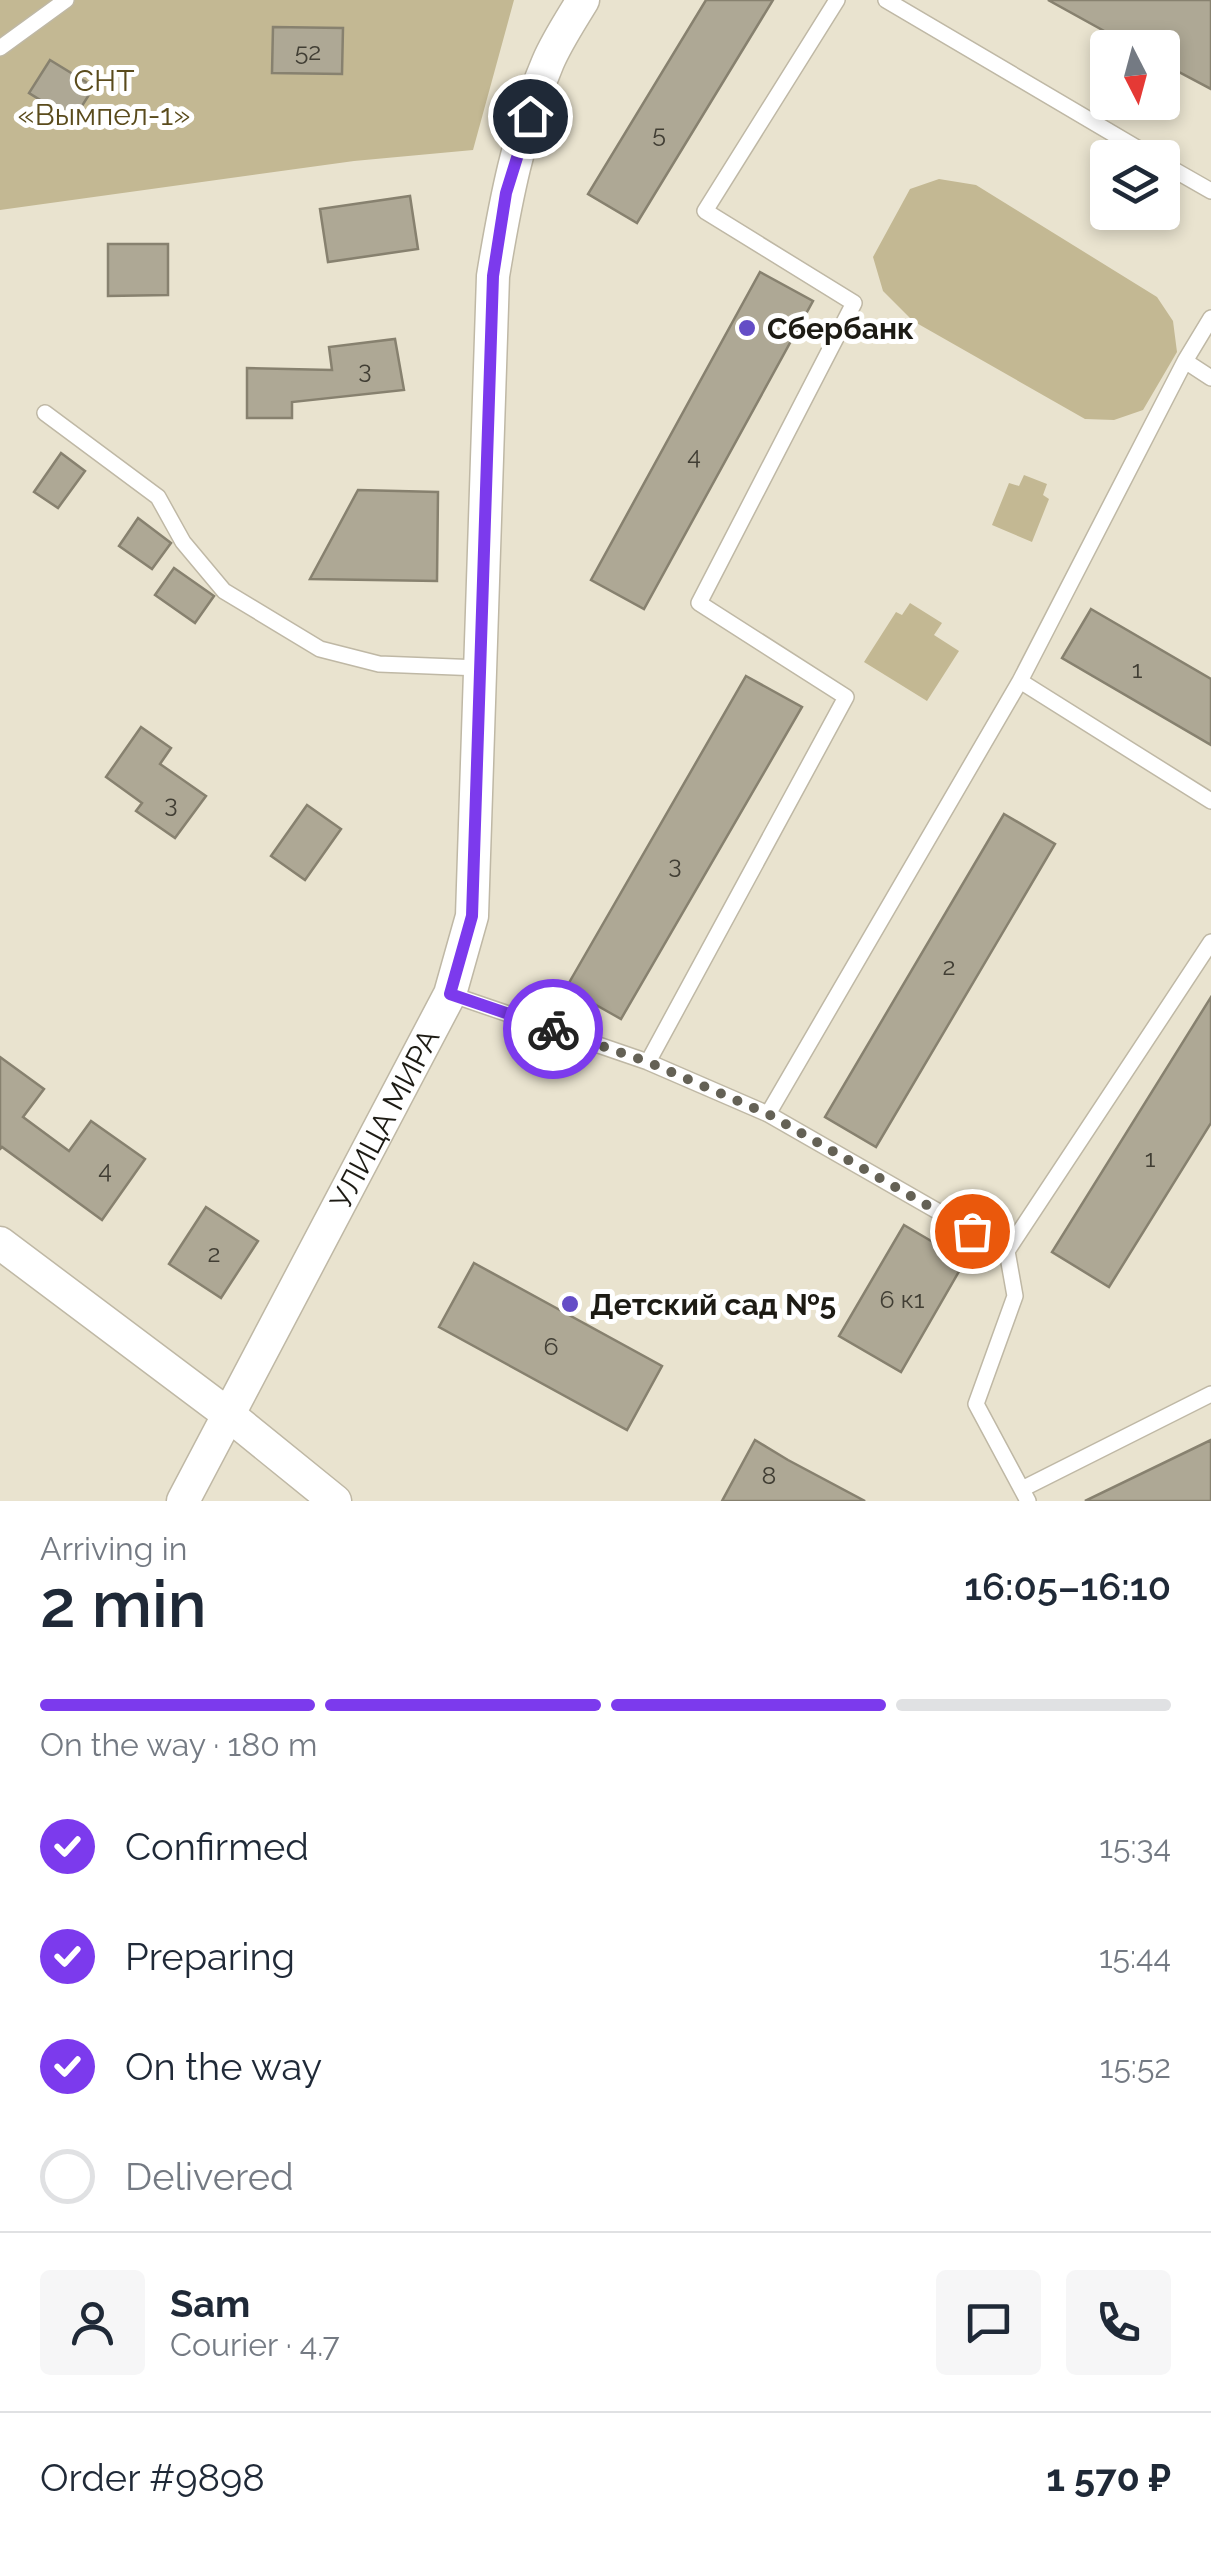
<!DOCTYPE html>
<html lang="en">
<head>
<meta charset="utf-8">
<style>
	:root { --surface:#fff; --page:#f6f6f7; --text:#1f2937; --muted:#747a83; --line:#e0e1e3; --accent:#7c3aed }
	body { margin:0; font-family:Raleway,sans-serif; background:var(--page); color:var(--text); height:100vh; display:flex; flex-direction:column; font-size:38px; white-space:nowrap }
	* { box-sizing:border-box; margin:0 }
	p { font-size:32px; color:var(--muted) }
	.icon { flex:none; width:55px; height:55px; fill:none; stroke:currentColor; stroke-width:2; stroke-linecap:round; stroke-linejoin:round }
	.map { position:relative; height:1501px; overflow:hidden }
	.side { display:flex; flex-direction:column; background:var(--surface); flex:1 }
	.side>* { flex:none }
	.needle { width:65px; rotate:174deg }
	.tools { position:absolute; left:1090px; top:30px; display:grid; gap:20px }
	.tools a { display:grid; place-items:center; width:90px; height:90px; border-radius:10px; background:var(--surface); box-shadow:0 5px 15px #0003; font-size:50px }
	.pin { position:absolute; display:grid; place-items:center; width:85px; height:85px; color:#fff; margin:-42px; border:5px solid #fff; border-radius:50%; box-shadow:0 2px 10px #0007 }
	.courier { position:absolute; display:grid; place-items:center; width:100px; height:100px; margin:-50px; border:8px solid #7c3aed; border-radius:50%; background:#fff; color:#222; box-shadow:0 2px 12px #0007 }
	.head em { font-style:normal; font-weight:600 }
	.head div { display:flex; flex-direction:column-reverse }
	.head { display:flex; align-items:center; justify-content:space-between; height:170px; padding:0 40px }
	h1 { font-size:65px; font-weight:600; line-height:75px }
	.bar { display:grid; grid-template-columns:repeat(4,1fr); gap:15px 10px; align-content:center; height:120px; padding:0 40px }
	.bar i { height:12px; border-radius:8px; background:var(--line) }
	.bar .selected { background:var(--accent) }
	.bar p { grid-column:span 4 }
	.line { display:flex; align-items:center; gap:25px; padding:0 40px; border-top:2px solid var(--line) }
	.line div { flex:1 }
	.round { display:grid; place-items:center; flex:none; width:105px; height:105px; border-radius:10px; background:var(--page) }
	ol { padding:0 40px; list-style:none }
	li { display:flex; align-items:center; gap:30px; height:110px }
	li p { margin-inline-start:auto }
	li .icon { padding:10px; border-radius:50%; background:var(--accent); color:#fff; stroke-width:4 }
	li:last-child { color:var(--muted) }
	li i { width:55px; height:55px; border:5px solid var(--line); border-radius:50% }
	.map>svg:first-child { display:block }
</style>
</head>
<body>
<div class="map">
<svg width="1211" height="1501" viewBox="0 0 1211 1501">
	<rect width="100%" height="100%" fill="#e9e3cf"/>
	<!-- green -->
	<path fill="#c3b893" d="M0 0H514L473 150 354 161 0 210Z
		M939 179 976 185 1157 297 1173 321 1177 352 1143 410 1114 420 1085 419 913 321 883 291 873 257 910 189Z
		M1024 475 1047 484 1043 495 1049 499 1032 542 992 525 1009 483 1019 486Z
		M910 603 942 623 934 635 959 651 927 701 864 662 896 612 902 615Z"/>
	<!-- building -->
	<path fill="#aea895" stroke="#87816f" stroke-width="2.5" d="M706 0H773L637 223 588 194Z
		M1048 0H1211V89L1162 63V48H1135Z
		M273 27 343 28 342 74 272 73Z
		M50 60 94 87 73 120 29 93Z
		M410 196 418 249 328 262 320 209Z
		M108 244H168V295L108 296Z
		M760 272 813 301 644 609 591 580Z
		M395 339 404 390 292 402V418H247V368L332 370 329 347Z
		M61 453 85 471 58 508 34 492Z
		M358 490 438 492 437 581 310 579Z
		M138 518 171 543 152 569 119 546Z
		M174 568 214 596 195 623 155 595Z
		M1091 609 1211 679V745L1062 658Z
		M746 676 802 707 621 1019 566 988Z
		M141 727 171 748 160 764 206 796 175 838 136 811 142 803 106 777Z
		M307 805 341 829 305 880 271 856Z
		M1004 814 1055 844 876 1147 825 1117Z
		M1211 997V1123L1109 1287 1052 1252Z
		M0 1057 44 1089 23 1117 69 1151 91 1121 145 1159 102 1220 2 1147 0 1149Z
		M206 1207 258 1241 221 1298 169 1264Z
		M904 1225 965 1261 901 1372 839 1336Z
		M474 1263 662 1366 627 1430 439 1327Z
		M755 1440 788 1460 865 1501H722Z
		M1211 1440V1501H1085Z"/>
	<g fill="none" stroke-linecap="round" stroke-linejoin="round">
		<defs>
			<path id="lane" d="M886 0 1154 158
				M0 48 66 0
				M1162 163 1211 191
				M1211 318 1185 361 1020 681 1211 801
				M1185 361 1211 378
				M45 413 158 497 183 542 224 591 320 649 379 664 480 668
				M450 994 648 1062 846 697 699 603 854 303 705 211 837 0
				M648 1062 768 1114 1020 681
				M768 1114 1007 1251 1211 942
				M1007 1251 1015 1296 976 1404 1028 1501
				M1022 1489 1211 1394"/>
			<g id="street">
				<path d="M0 1243 229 1415 335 1501"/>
				<path id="s1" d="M183 1501 450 994 472 916 493 276C505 203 519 130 548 62 557 41 571 20 583 0"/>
			</g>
		</defs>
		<!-- lane casing -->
		<use href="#lane" stroke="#bfb8a5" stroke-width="18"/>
		<!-- street casing -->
		<use href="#street" stroke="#bfb8a5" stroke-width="35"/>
		<!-- lane -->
		<use href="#lane" stroke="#fff" stroke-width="15"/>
		<!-- street -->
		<use href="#street" stroke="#fff" stroke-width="32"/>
	</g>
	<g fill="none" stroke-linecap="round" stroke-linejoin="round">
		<!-- done -->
		<path stroke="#646155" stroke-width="10" stroke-dasharray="0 18" d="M553 1029 648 1062 768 1114 972 1231"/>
		<!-- route -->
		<path stroke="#7c3aed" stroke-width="12" d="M530 116 506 193 493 276 472 916 450 994 553 1029"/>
	</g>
	<!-- markers -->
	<g fill="#644dc6" stroke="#fff" stroke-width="4">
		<circle cx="747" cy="328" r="10"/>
		<circle cx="570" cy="1304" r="10"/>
	</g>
	<g text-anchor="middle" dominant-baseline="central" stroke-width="10" stroke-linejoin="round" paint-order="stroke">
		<!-- number labels -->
		<g font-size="25" fill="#413e34">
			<text x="308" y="51">52</text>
			<text x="659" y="133">5</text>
			<text x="365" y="369">3</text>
			<text x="694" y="455">4</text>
			<text x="1137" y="669">1</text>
			<text x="171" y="803">3</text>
			<text x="675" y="864">3</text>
			<text x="949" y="966">2</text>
			<text x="1150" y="1158">1</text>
			<text x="105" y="1169">4</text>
			<text x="214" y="1253">2</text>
			<text x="902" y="1299">6 к1</text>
			<text x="551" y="1346">6</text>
			<text x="769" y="1475">8</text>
		</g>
		<!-- park labels -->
		<g font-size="30" fill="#5a4b1c" stroke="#fff">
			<text x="104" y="80">СНТ<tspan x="104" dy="34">«Вымпел-1»</tspan></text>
		</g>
		<!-- poi labels -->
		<g font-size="30" font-weight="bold" fill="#1d1b14" stroke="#fff" text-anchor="start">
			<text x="767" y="328">Сбербанк</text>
			<text x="590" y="1304">Детский сад №5</text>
		</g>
		<!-- street labels -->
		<g font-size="30" fill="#1d1b14" stroke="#fff">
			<text stroke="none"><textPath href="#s1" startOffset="432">УЛИЦА МИРА</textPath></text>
		</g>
	</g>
</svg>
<div class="tools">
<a><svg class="needle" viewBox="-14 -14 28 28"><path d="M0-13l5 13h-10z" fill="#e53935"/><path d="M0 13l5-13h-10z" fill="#747a83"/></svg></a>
<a><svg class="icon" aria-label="layers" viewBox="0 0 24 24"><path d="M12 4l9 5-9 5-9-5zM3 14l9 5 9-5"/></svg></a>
</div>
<div class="pin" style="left:972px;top:1231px;background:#ea580c"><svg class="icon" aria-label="bag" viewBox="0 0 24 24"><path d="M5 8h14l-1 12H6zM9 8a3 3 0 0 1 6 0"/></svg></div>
<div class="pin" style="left:530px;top:116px;background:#1f2937"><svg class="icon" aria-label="home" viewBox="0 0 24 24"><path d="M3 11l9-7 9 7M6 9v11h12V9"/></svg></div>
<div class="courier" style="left:553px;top:1029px"><svg class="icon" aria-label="bike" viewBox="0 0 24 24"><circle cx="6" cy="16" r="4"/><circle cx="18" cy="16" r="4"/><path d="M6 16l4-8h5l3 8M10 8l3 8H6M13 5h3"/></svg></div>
</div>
<section class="side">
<div class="head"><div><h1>2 min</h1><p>Arriving in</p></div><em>16:05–16:10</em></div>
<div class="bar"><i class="selected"></i><i class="selected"></i><i class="selected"></i><i></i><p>On the way · 180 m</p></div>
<ol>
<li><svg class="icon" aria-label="check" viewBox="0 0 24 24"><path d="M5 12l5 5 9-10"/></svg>Confirmed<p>15:34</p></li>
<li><svg class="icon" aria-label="check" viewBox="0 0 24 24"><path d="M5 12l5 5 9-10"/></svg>Preparing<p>15:44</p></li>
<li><svg class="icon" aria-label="check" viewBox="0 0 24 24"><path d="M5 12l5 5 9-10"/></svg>On the way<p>15:52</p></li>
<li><i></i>Delivered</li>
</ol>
<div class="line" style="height:180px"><a class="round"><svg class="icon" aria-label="person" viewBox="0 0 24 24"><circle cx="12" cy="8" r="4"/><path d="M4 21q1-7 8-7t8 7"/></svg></a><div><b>Sam</b><p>Courier · 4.7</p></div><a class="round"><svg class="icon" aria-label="chat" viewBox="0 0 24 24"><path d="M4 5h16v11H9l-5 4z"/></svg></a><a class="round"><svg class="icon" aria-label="phone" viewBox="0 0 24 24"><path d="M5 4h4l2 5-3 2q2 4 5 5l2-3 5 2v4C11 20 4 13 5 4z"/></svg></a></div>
<div class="line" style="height:130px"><div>Order #9898</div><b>1 570 ₽</b></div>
</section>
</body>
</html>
